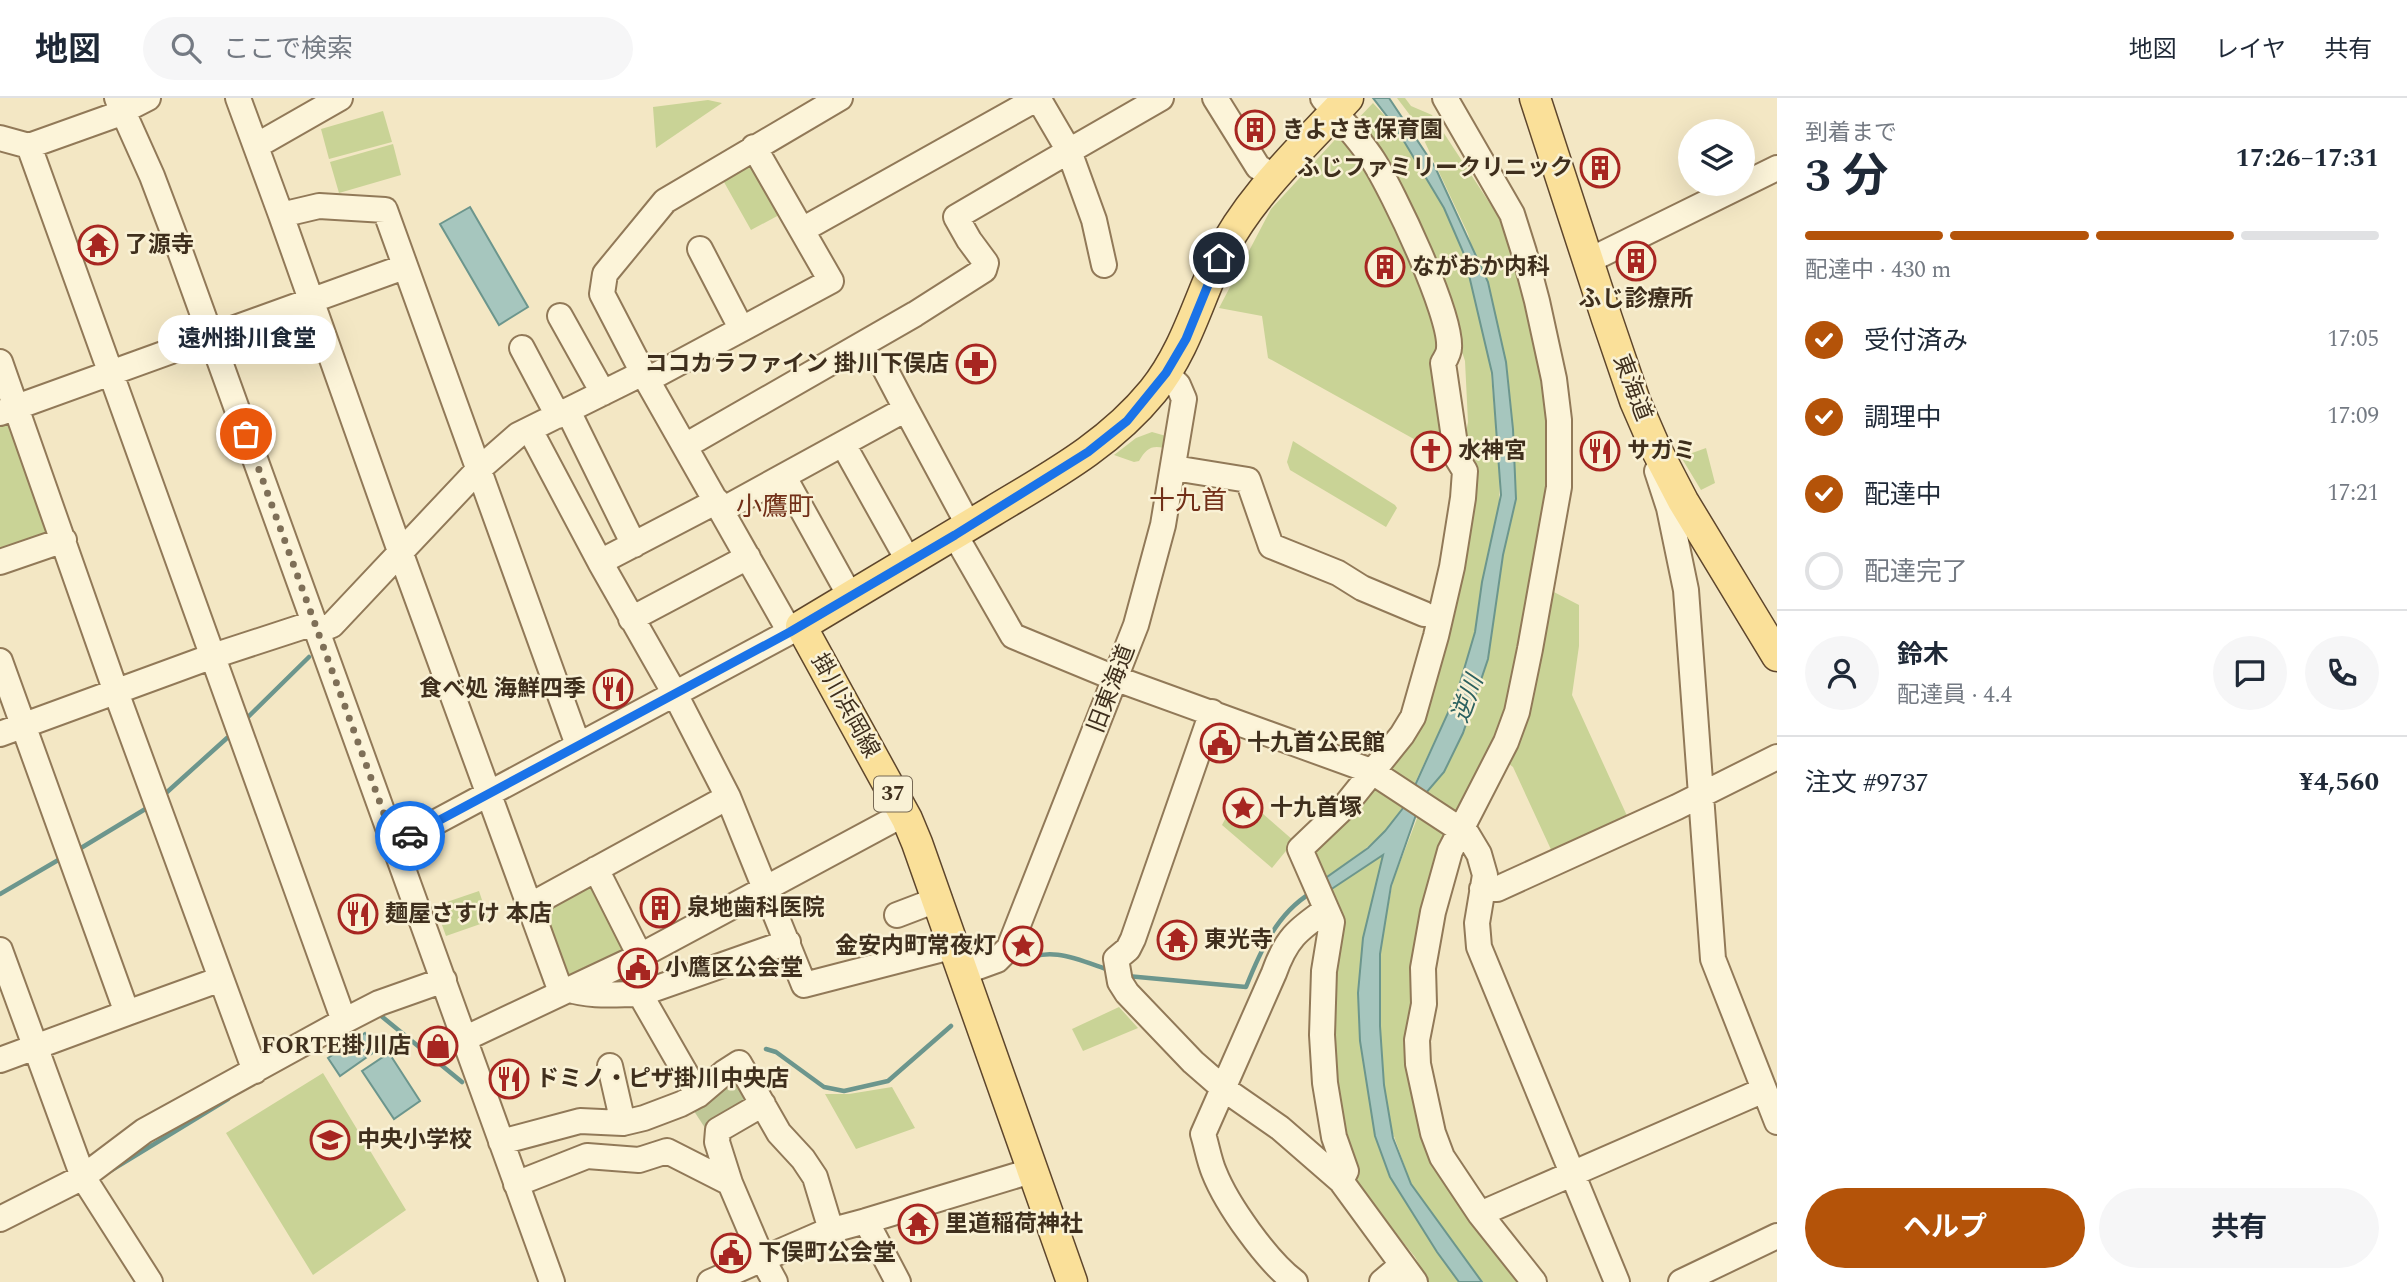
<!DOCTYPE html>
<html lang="ja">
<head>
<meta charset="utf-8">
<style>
	:root { --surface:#fff; --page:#f6f6f7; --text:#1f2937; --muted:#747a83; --line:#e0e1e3; --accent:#b45309 }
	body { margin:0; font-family:Spectral,"Noto Sans JP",serif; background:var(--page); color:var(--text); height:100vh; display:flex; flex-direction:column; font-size:26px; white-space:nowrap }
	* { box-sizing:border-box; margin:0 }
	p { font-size:23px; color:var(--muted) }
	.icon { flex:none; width:38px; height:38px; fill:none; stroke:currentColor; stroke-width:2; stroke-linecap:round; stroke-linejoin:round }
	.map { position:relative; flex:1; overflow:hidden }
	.panel { display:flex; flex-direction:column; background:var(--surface); width:630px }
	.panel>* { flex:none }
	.controls { position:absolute; left:1678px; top:21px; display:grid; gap:14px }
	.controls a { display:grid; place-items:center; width:77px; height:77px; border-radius:50%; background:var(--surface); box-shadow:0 7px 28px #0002; font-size:35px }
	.pin { position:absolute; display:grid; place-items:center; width:60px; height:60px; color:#fff; margin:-30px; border:4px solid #fff; border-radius:50%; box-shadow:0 2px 7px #0007 }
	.courier { position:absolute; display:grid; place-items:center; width:70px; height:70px; margin:-35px; border:5px solid #1a73e8; border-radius:50%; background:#fff; color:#222; box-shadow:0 2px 9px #0007 }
	.bubble { position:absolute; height:49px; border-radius:24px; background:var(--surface); box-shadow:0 7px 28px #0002; font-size:23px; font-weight:700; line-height:49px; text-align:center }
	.head em { font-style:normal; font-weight:700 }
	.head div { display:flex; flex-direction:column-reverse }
	.head { display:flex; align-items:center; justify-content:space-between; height:119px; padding:0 28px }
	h1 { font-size:46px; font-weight:700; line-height:52px }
	.bar { display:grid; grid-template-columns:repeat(4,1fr); gap:10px 7px; align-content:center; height:84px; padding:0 28px }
	.bar i { height:9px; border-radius:5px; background:var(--line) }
	.bar .on { background:var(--accent) }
	.bar p { grid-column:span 4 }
	.line { display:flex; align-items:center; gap:18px; padding:0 28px; border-top:2px solid var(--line) }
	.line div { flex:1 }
	.round { display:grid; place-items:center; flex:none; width:74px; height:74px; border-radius:37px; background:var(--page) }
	ol { padding:0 28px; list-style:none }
	li { display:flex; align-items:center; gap:21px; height:77px }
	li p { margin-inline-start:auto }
	li .icon { padding:7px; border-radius:50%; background:var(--accent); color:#fff; stroke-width:4 }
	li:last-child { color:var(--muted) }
	li i { width:38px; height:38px; border:4px solid var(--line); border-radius:50% }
	.action { display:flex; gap:14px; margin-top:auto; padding:14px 28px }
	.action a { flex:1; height:80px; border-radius:42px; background:var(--accent); color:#fff; font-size:28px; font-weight:700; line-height:80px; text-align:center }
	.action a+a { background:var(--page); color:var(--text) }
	header { display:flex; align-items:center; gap:42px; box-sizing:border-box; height:98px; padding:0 35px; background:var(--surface); border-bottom:2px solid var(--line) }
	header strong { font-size:33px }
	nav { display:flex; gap:38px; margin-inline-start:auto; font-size:24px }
	.search { width:490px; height:63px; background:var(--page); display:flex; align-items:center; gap:18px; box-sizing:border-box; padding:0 24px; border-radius:38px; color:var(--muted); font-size:26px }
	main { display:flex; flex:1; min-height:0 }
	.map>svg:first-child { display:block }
</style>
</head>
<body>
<header>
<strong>地図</strong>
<div class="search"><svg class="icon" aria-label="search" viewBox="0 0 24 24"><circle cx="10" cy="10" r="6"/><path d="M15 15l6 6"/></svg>ここで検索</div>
<nav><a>地図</a><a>レイヤ</a><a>共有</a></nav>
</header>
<main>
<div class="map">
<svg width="1777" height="1184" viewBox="0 0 1777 1184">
	<rect width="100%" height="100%" fill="#f3e7c4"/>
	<!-- green -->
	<path fill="#c9d396" d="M1397 0H1405L1411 8 1432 17 1502 124 1503 132 1535 207 1553 366 1525 559 1413 867 1429 1039 1526 1184H1482L1411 1086 1390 1027 1381 966V847L1393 783 1426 697 1425 696 1444 674 1463 635 1488 561 1516 357 1507 269 1468 136 1416 25Z
		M708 2 722 5 656 50 653 9Z
		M1373 5 1396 30 1418 66 1444 110 1464 156 1490 266 1500 376 1499 406 1482 484 1475 534 1457 595 1412 691 1382 669 1409 637 1468 324 1465 263 1453 226 1354 25Z
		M383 13 392 44 329 61 321 31Z
		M1343 33 1367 62 1431 190 1457 365 1268 260 1262 218 1219 210 1271 111Z
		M393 46 401 77 339 95 330 64Z
		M752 57 781 116 751 132 720 77Z
		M0 321 10 324 49 439 0 456Z
		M1152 334 1166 338 1164 350C1151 347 1146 351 1139 363L1134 364 1114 357 1136 340Z
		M1293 343 1395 407 1397 410 1386 429 1290 372 1287 364Z
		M1706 350 1715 385 1701 392 1681 359Z
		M1550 492 1579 507V548L1572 597 1628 720 1554 758 1513 669 1504 662 1547 533Z
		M1375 683 1406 706 1385 733 1364 752 1320 784 1309 750Z
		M1239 695 1294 743 1272 770 1222 727Z
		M1383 757 1362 853 1358 895 1379 1051 1437 1154 1459 1184H1429L1415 1159 1360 1091 1353 1078 1341 1041 1324 796Z
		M591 781 631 850 568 883 539 814Z
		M479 793 489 823 446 838 435 808Z
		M1119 909 1138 930 1083 953 1072 931Z
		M323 975 406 1112 313 1177 226 1035Z
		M892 989 915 1030 856 1051 825 996H849Z"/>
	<!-- cemetery -->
	<path fill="#bfc796" d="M738 971 759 1006 709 1036 690 1007Z"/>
	<!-- water -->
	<path fill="#a6c6be" stroke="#6c968d" stroke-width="2" d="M1373 0H1389L1435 69 1488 184 1506 264 1513 331 1516 401 1503 457 1488 561 1463 635 1444 674 1425 696 1417 714 1391 788 1380 856V928L1384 987 1393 1040 1411 1086 1482 1184H1459L1437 1154 1390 1079 1375 1038 1360 943 1358 895 1363 840 1383 757 1324 796 1320 784 1368 750 1385 733 1407 705 1457 595 1475 534 1482 484 1501 397 1492 275 1464 156 1444 110 1396 30Z
		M470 109 528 209 499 227 440 126Z
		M365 935 377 952 340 978 328 960Z
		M389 955 420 1003 394 1021 362 973Z"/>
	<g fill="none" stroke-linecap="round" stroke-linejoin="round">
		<!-- stream -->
		<path stroke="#6c968d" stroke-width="4.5" d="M245 622 309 559
			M166 695 227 640
			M81 750 147 710
			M0 796 60 761
			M1021 866C1046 845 1082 863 1109 872
			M1127 878 1246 889C1260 854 1277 815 1311 795
			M375 918 380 917 462 984
			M766 951 776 954 824 989 844 993 888 983 951 928
			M110 1073 228 1001"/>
		<defs>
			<path id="minor" d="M117 0 152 78 172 131 552 1184
				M238 0 281 117 319 108 385 112 578 647
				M1215 0 1258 69 1275 79
				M1323 0C1340 21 1359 40 1373 62 1393 93 1452 217 1449 250 1449 255 1446 260 1443 265L1457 360 1465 373 1463 400 1452 469 1436 538 1413 619 1402 637 1344 709 1300 751 1332 824 1324 873 1322 937 1325 985 1334 1039 1346 1073 1341 1083
				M1445 0 1512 116 1524 154 1537 203 1554 281 1559 322V389L1530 551 1517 614 1506 644 1450 753 1433 814 1423 870 1424 906 1417 942 1418 966 1433 1035 1442 1059 1480 1116 1534 1184
				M0 40 29 48 113 18 148 0
				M29 48 344 923
				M256 48 340 0
				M281 117 401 456 561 894
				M802 132 1038 0
				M700 151 741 230
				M1588 163 1777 70
				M1104 167 1094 122 1069 53 1161 0
				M560 218 603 295
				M522 250 558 318
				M0 264 116 594 255 973
				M884 269 906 311
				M647 282 831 183 754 49
				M568 313 634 447
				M0 315 404 169
				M530 332 600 464 675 596 728 699 804 887 955 848
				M843 346 909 464
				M685 348 915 216 984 172 986 165 969 142 956 119 1069 53 1038 0
				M1174 370 1248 382 1271 448 1338 475 1362 490 1424 516
				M1657 373 1669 410 1686 492 1713 861 1777 1024
				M784 379 850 498
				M722 412 906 311 969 428
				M955 437 1013 538 1117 581 1371 673 1467 736 1479 756 1485 777 1477 825 1479 849 1617 1184
				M0 464 64 442
				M600 464 717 403
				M631 521 748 459
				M317 533 332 527 478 372 518 337 643 275
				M790 534 643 275 602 196 605 176 665 103 840 0
				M0 563 127 915 0 962
				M1212 614 1133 841 1128 851 1116 861 1120 884 1127 895 1193 964 1224 991 1280 1030 1341 1083 1415 1184
				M0 636 213 558 314 525
				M395 746 801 528
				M596 771 640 858
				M1482 791H1497L1677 709 1777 659
				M529 808 728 699
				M897 817 939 801
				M0 852 83 1079 150 1184
				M964 874 997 862 1009 850 1136 527 1163 427 1184 301 1178 287 1166 275
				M567 891C591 899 616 896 640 896L698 997
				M640 896 788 844
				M127 915 221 881
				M464 941 640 858 904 716
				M610 968 623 1025
				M501 1044 580 1023 623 1025 644 1020 681 1006 698 997 725 974 739 965 779 1035 803 1061 815 1079 831 1132
				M730 1085 717 1044 718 1032 763 1006
				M516 1086 587 1058 639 1062 667 1053 730 1085 762 1160 775 1184
				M1480 1116 1764 992
				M0 1121 83 1079 144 1033 344 923 379 905 444 882
				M866 1123 898 1184
				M710 1184 825 1134 866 1123 1031 1073
				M1295 1184C1267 1163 1227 1107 1214 1074 1209 1062 1207 1049 1203 1036L1274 875C1286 841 1297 832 1326 812
				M1382 1184 1402 1167
				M1681 1184 1777 1138"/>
			<path id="major" d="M1535 0 1607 221 1635 303 1655 349 1683 403 1777 558
				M1072 1184 917 745 907 721 801 528C865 490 929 452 993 413 1051 378 1109 347 1153 293 1185 253 1197 206 1218 161 1248 99 1302 50 1348 0"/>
		</defs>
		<!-- minor casing -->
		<use href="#minor" stroke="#917958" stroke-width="28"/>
		<!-- major casing -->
		<use href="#major" stroke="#5e462c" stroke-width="33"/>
		<!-- minor -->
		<use href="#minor" stroke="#fcf4d9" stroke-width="24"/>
		<!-- major -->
		<use href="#major" stroke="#fae099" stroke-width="30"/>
	</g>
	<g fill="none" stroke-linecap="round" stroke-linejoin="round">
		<!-- done -->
		<path stroke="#7e6f57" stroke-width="7" stroke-dasharray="0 12.6" d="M246 336 395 746 410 738"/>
		<!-- route -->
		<path stroke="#1a73e8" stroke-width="9" d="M410 738 790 534 955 437 1088 354 1127 323 1166 275 1186 241 1219 160"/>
	</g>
	<!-- icons -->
	<defs>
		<symbol id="building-ring" viewBox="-11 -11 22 22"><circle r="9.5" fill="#f9f1d5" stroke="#a72621" stroke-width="1.5"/><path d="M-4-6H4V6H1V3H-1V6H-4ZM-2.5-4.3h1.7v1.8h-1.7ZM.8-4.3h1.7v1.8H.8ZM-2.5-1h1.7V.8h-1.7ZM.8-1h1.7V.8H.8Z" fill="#a72621"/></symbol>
		<symbol id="temple-ring" viewBox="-11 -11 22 22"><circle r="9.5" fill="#f9f1d5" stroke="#a72621" stroke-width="1.5"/><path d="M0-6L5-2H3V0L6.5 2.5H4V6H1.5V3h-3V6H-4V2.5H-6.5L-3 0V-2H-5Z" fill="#a72621"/></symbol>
		<symbol id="pharmacy-ring" viewBox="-11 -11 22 22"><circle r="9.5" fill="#f9f1d5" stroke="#a72621" stroke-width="1.5"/><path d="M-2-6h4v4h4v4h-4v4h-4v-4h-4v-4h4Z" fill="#a72621"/></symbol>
		<symbol id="church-ring" viewBox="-11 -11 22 22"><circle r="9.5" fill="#f9f1d5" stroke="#a72621" stroke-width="1.5"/><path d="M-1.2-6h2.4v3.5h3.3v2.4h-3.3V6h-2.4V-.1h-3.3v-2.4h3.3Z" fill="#a72621"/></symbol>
		<symbol id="restaurant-ring" viewBox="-11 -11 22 22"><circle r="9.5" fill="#f9f1d5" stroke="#a72621" stroke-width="1.5"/><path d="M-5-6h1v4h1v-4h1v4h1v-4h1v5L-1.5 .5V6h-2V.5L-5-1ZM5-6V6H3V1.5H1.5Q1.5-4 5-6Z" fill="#a72621"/></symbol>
		<symbol id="civic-ring" viewBox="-11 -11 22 22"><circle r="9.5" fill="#f9f1d5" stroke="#a72621" stroke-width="1.5"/><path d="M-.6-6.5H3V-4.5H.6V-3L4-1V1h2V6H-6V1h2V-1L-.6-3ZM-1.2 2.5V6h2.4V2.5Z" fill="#a72621"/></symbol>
		<symbol id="sight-ring" viewBox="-11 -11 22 22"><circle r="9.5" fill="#f9f1d5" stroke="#a72621" stroke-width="1.5"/><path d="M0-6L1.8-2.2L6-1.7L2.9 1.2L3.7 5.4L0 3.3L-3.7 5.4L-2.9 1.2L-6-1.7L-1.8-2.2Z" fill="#a72621"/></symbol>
		<symbol id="shop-ring" viewBox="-11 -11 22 22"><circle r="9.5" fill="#f9f1d5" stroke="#a72621" stroke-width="1.5"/><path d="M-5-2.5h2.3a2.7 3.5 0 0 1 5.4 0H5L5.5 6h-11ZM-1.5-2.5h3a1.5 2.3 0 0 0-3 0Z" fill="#a72621"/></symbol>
		<symbol id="school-ring" viewBox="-11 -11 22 22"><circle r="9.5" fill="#f9f1d5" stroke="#a72621" stroke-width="1.5"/><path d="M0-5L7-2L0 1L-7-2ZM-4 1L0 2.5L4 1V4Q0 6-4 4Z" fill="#a72621"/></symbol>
	</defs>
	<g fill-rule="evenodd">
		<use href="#building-ring" x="1233" y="10" width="44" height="44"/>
		<use href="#building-ring" x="1578" y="48" width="44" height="44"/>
		<use href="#temple-ring" x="76" y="125" width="44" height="44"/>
		<use href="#building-ring" x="1614" y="141" width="44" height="44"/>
		<use href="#building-ring" x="1363" y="147" width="44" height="44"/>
		<use href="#pharmacy-ring" x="954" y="244" width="44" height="44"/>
		<use href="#church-ring" x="1409" y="331" width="44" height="44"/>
		<use href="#restaurant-ring" x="1578" y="331" width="44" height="44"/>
		<use href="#restaurant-ring" x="591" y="569" width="44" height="44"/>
		<use href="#civic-ring" x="1198" y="623" width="44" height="44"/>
		<use href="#sight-ring" x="1221" y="688" width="44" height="44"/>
		<use href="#building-ring" x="638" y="788" width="44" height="44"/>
		<use href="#restaurant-ring" x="336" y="794" width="44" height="44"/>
		<use href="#temple-ring" x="1155" y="820" width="44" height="44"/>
		<use href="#sight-ring" x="1001" y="826" width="44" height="44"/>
		<use href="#civic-ring" x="616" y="848" width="44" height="44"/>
		<use href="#shop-ring" x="416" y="926" width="44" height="44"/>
		<use href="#restaurant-ring" x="487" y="959" width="44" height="44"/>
		<use href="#school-ring" x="308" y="1020" width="44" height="44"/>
		<use href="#temple-ring" x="896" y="1104" width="44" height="44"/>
		<use href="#civic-ring" x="709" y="1133" width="44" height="44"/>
	</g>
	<g text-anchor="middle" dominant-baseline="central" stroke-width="5" stroke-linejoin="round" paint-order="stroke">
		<!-- shield labels -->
		<rect fill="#f9f1d5" stroke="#776954" stroke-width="2" x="874" y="678.5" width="38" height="35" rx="5"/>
		<g font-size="21" font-weight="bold" fill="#3f2f1d">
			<text x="893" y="696">37</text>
		</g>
		<!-- poi labels -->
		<g font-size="23" font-weight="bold" fill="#3f2f1d" stroke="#f9f1d5" text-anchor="start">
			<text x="1282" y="32">きよさき保育園</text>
			<text x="1573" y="70" text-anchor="end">ふじファミリークリニック</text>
			<text x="125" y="147">了源寺</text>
			<text x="1412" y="169">ながおか内科</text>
			<text x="1636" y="201" text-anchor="middle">ふじ診療所</text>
			<text x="949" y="266" text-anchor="end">ココカラファイン 掛川下俣店</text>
			<text x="1458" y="353">水神宮</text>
			<text x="1627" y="353">サガミ</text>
			<text x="586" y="591" text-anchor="end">食べ処 海鮮四季</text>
			<text x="1247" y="645">十九首公民館</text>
			<text x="1270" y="710">十九首塚</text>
			<text x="687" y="810">泉地歯科医院</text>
			<text x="385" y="816">麺屋さすけ 本店</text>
			<text x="1204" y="842">東光寺</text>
			<text x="996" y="848" text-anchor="end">金安内町常夜灯</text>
			<text x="665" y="870">小鷹区公会堂</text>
			<text x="411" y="948" text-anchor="end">FORTE掛川店</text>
			<text x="536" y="981">ドミノ・ピザ掛川中央店</text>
			<text x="357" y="1042">中央小学校</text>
			<text x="945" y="1126">里道稲荷神社</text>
			<text x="758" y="1155">下俣町公会堂</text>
		</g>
		<!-- street labels -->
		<g font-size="23" fill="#3f2f1d" stroke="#f9f1d5">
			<text transform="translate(1632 290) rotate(69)">東海道</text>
			<text transform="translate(1112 591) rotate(-69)">旧東海道</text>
			<text transform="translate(845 608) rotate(61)">掛川浜岡線</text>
		</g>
		<!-- water labels -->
		<g font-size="24" font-style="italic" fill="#2b605f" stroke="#f9f1d5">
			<text transform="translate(1468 601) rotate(-70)">逆川</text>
		</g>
		<!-- quarter labels -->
		<g font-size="26" fill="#712f18" stroke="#f9f1d5">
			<text x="1188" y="403">十九首</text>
			<text x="775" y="409">小鷹町</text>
		</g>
	</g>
</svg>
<div class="controls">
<a><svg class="icon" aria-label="layers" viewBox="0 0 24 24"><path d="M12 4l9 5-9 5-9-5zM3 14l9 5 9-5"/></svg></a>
</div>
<div class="pin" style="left:246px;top:336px;background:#ea580c"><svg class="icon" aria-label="bag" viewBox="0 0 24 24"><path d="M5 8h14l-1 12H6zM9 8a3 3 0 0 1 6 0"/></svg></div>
<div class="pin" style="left:1219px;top:160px;background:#1f2937"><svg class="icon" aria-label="home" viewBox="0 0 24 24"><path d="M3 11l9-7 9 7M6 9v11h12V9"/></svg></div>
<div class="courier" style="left:410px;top:738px"><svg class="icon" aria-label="car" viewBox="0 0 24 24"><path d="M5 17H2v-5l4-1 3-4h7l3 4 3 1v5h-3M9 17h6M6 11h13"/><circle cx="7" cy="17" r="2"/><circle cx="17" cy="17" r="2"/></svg></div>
<div class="bubble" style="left:158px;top:217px;width:178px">遠州掛川食堂</div>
</div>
<section class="panel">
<div class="head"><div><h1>3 分</h1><p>到着まで</p></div><em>17:26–17:31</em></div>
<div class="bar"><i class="on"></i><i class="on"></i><i class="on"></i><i></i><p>配達中 · 430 m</p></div>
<ol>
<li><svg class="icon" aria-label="check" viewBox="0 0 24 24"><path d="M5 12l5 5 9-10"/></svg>受付済み<p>17:05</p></li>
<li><svg class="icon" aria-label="check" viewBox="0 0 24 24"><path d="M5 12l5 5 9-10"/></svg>調理中<p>17:09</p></li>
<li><svg class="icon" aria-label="check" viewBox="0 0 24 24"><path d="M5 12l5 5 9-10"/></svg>配達中<p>17:21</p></li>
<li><i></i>配達完了</li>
</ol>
<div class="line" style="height:126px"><a class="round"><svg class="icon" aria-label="person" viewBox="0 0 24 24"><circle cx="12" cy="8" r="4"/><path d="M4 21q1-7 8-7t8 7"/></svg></a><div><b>鈴木</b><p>配達員 · 4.4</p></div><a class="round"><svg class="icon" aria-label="chat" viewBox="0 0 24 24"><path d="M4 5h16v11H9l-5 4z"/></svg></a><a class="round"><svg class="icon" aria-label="phone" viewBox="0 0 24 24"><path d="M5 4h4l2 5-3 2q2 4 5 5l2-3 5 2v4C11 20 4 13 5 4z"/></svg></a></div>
<div class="line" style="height:91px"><div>注文 #9737</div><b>¥4,560</b></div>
<div class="action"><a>ヘルプ</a><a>共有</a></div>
</section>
</main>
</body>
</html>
